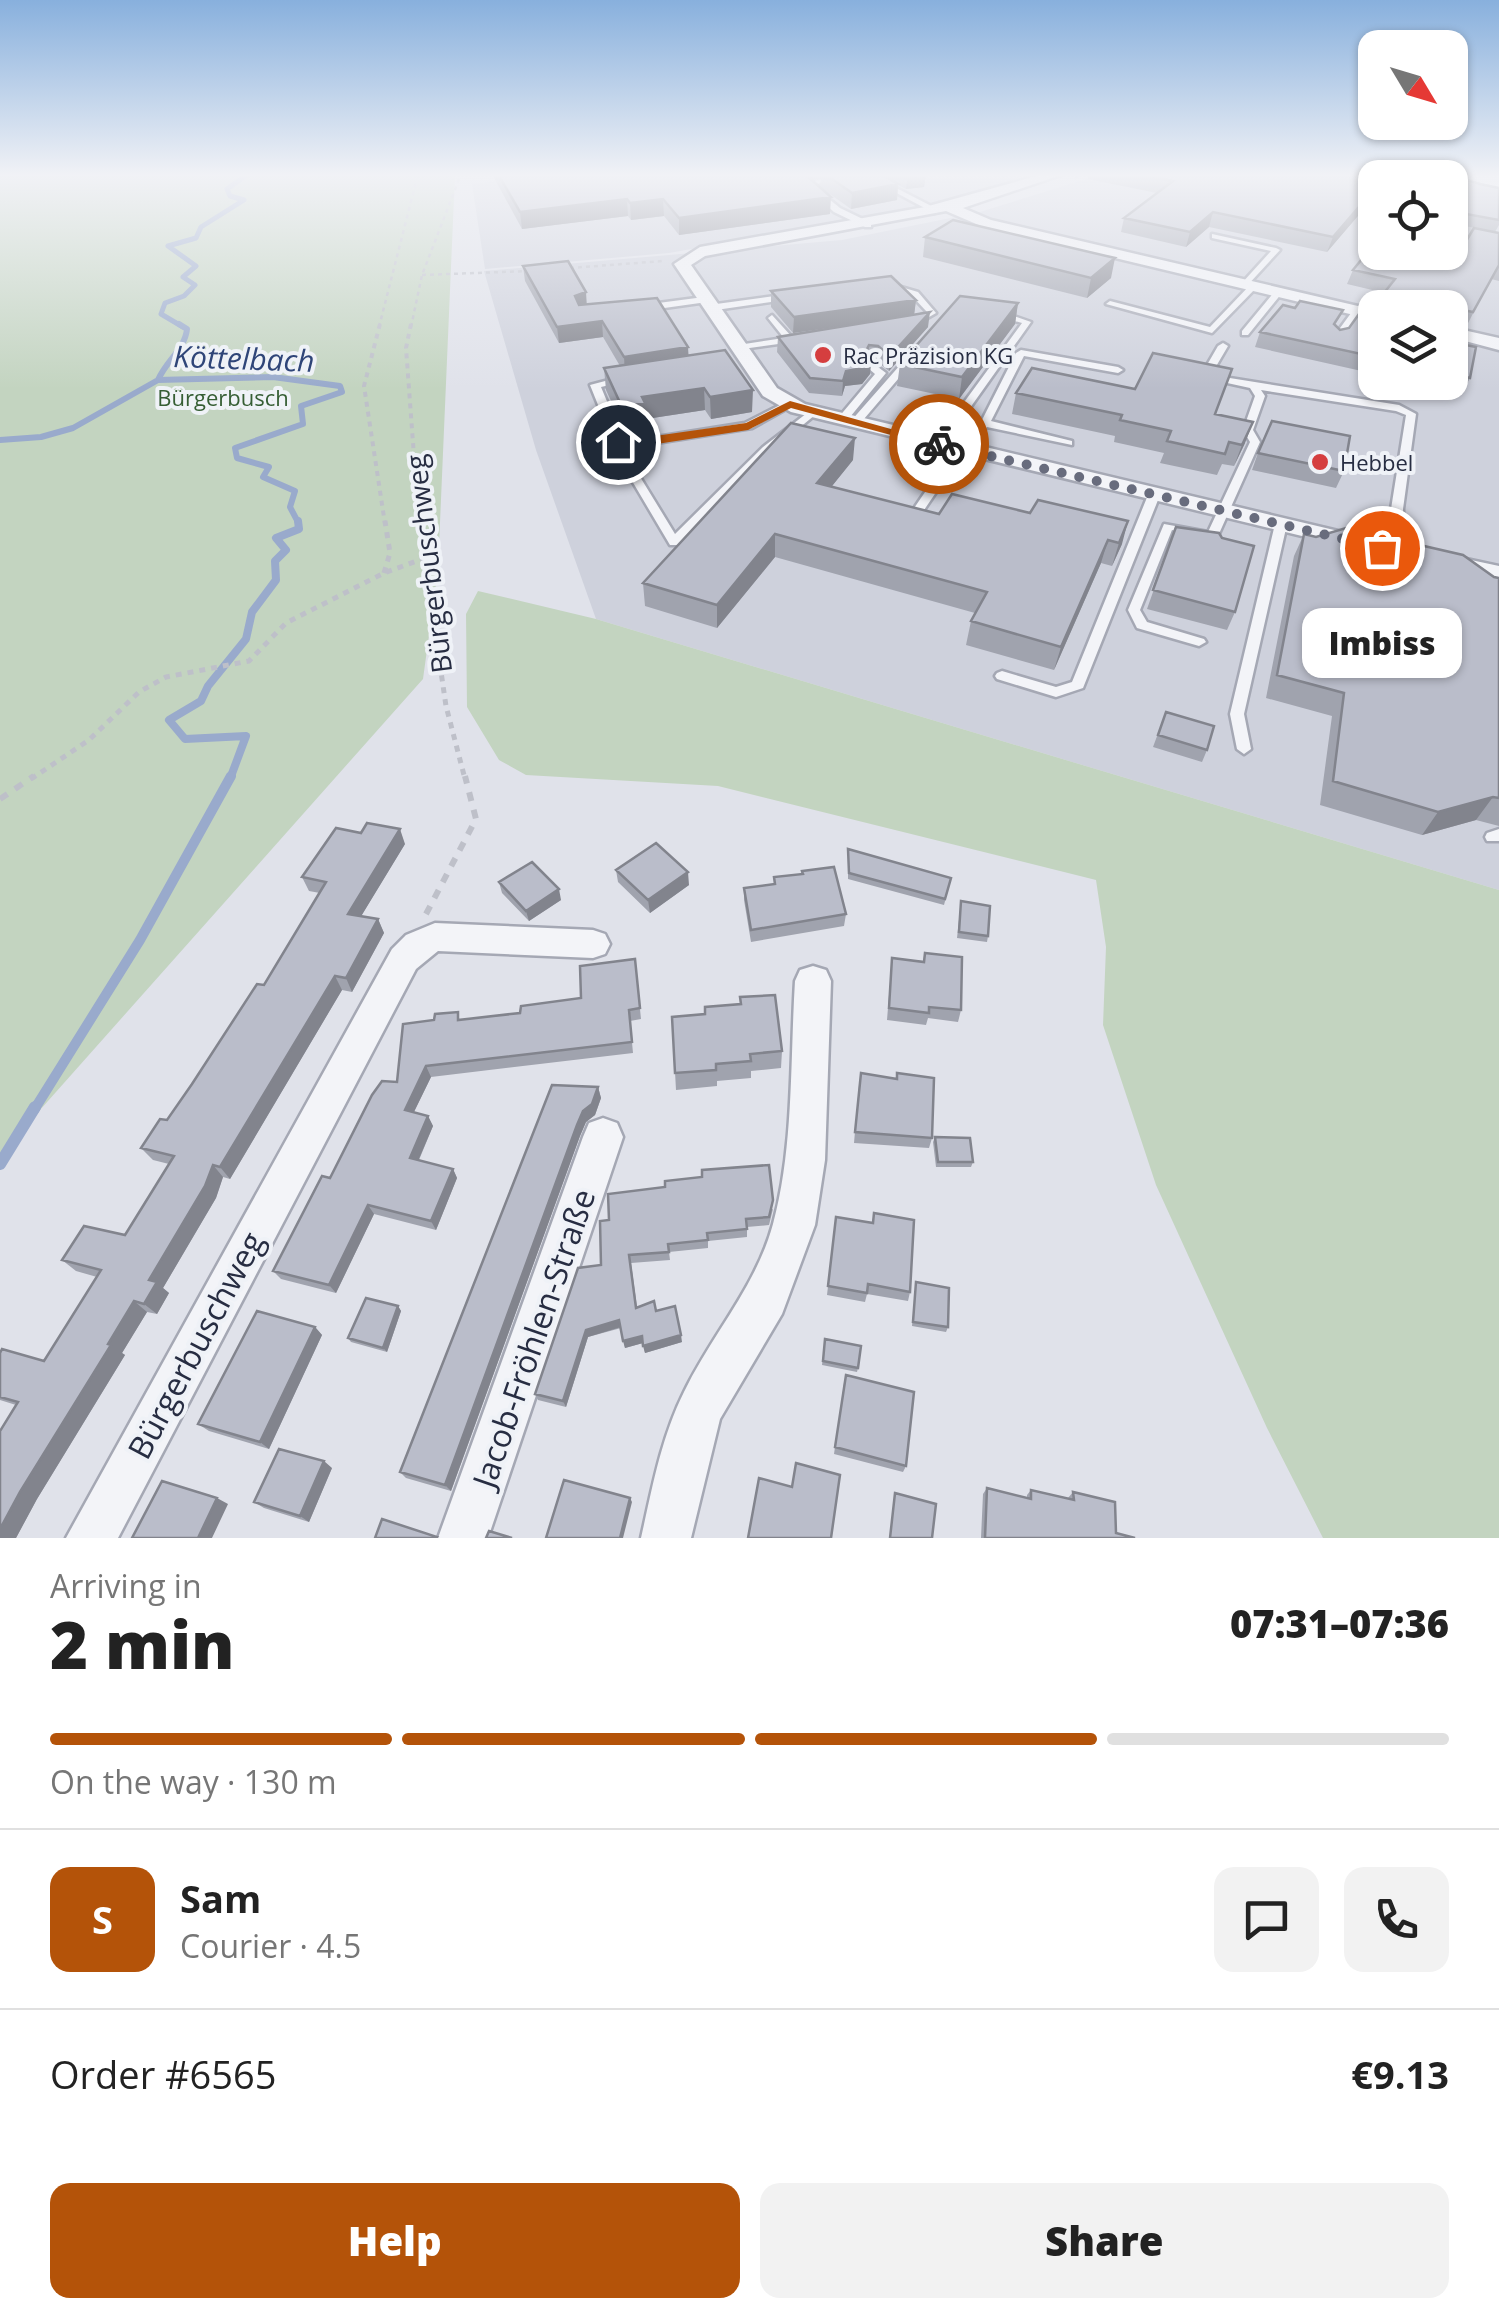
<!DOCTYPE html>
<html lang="en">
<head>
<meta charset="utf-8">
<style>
	:root { --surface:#fff; --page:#f2f2f2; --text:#222; --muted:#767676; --line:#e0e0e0; --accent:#b45309 }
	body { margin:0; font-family:"Open Sans",sans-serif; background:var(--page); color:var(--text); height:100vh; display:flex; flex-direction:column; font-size:38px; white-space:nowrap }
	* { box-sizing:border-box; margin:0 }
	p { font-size:32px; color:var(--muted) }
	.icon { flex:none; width:55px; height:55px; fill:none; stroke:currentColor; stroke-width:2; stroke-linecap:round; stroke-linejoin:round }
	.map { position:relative; height:1538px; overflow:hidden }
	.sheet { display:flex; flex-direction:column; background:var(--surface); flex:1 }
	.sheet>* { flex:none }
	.needle { width:65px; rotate:128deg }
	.controls { position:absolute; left:1358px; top:30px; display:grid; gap:20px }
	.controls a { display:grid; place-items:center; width:110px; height:110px; border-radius:20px; background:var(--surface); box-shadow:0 2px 8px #0004; font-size:50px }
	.pin { position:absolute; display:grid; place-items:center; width:85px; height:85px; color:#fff; margin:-42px; border:5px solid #fff; border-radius:50%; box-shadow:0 2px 10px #0007 }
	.courier { position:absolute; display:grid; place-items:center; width:100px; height:100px; margin:-50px; border:8px solid #b45309; border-radius:50%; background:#fff; color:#222; box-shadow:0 2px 12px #0007 }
	.bubble { position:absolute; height:70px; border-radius:20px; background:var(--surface); box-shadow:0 2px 8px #0004; font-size:32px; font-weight:800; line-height:70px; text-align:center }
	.overview em { font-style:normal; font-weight:800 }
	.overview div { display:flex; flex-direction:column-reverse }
	.overview { display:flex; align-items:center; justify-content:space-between; height:170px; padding:0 50px }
	h1 { font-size:65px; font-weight:800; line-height:75px }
	.bar { display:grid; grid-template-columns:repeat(4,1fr); gap:15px 10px; align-content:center; height:120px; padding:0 50px }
	.bar i { height:12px; border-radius:8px; background:var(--line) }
	.bar .on { background:var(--accent) }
	.bar p { grid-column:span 4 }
	.line { display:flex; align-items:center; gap:25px; padding:0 50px; border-top:2px solid var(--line) }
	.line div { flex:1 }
	.round { display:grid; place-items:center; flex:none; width:105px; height:105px; border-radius:20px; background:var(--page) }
	.primary-button { display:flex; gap:20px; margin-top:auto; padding:20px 50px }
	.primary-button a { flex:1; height:115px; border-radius:20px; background:var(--accent); color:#fff; font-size:40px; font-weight:800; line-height:115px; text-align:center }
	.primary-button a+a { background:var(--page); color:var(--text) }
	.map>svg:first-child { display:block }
</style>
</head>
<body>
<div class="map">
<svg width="1499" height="1538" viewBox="0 0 1499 1538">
	<rect width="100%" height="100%" fill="#e0e2ea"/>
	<!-- built -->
	<path fill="#ced1dc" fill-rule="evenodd" d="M559 174H1028L997 186 892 213 669 253 485 269 472 184Z
		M1102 174H1395L1410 177 1375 178V252H1450V186L1499 197V890L596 619 536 450 484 271 842 240 980 212ZM1375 308H1450V382H1375Z"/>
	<!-- green -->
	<path fill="#c3d4c0" d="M0 174H455L438 569 423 679 0 1155Z
		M478 591 596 619 1499 890V1538H1323L1267 1428 1156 1185 1103 1025 1106 947 1096 880 718 786 526 775 499 760 467 707 466 614Z"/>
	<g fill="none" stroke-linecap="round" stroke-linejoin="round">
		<!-- stream-far4 -->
		<path stroke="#9ac" stroke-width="5" d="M183 327 161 314 165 303 184 296 195 285 183 277 196 266 168 246 196 238 201 227 244 200 230 196 227 189 248 174"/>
		<!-- stream-far3 -->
		<path stroke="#9ac" stroke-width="6" d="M179 324 187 329C185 349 166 361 158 380L273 377 340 386 342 392 301 406 303 424 235 448 237 458 269 467 263 477 295 491 290 507 299 524
			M0 440 41 437 73 428 158 380"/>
		<!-- stream-far2 -->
		<path stroke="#9ac" stroke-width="8" d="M230 779 246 736 185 739 169 720 201 701 208 686 246 639 252 612 276 580 275 561 286 550 276 538 299 529 298 521"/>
		<!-- stream-far1 -->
		<path stroke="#9ac" stroke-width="10" d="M34 1110 140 940 231 776"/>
		<!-- stream -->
		<path stroke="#9ac" stroke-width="12" d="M0 1164 35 1107"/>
		<defs>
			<path id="lane" d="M861 174H869L941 211 934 213Z
				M831 177 833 180 812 185 840 208 871 223V227H865L834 212 803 184Z
				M1212 234 1276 248 1280 250 1245 288 1242 287V283L1271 251 1212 238Z
				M884 282 918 292 936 313 917 324H911V320L927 312 912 296 884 286Z
				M1250 285 1257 287 1212 333 1106 304 1110 301 1210 327Z
				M1275 291 1282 293 1248 335H1242V331Z
				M789 294 793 297 792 299 709 311 705 308 709 305Z
				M704 297 707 298V302L643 311 639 308 643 305Z
				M1354 309 1361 311 1340 341H1334L1332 339Z
				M996 310 1031 322 943 446H935V442L1022 323 993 315V311Z
				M772 315 792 337H800V341L735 350V346L738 345 784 338 768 318Z
				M1223 343 1228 346 1211 375 1399 405 1416 414 1403 509 1404 552 1398 556 1392 552 1391 509 1406 415 1396 411 1261 390 1265 396 1253 430 1260 442 1218 536 1212 540 1172 530 1140 610 1147 622 1204 639 1206 642 1199 646 1137 628 1128 610 1164 524 1208 532 1250 442 1243 430 1255 396 1250 388 1200 377 1218 346Z
				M1021 350 1118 367 1123 370 1118 373 1024 356 991 421 1072 441V445L987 427 964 451 920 516H912L910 514 956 447 981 422 1016 353Z
				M908 356 916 358 858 426H850V422Z
				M868 364H874L886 373 846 422H838V418L875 374 868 368Z
				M624 376 629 379 627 381 601 387 623 440 625 442 745 423 786 402 795 404 752 428 624 448 613 442 590 385Z
				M811 410 816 413 815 415 771 451 678 545H670L625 469 634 467 675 534 763 447Z
				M1154 492 1160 495 1083 688 1056 697 997 679 995 676 997 673 1002 671 1056 687 1072 682 1148 495Z
				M1281 520 1287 524 1244 714 1251 749 1244 754 1237 749 1230 714 1275 524Z
				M1499 829V841H1487L1485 837 1487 833Z"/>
			<path id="street" d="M1044 174H1064L963 208 991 220 1375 310V320L981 226 946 211 705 256 691 265 777 388 805 404 1372 539 1376 544 1372 549 1364 551 791 412 763 396 674 264 700 247 925 207Z
				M1450 327 1499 338V350L1450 337Z
				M1443 554 1499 566V580L1434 566 1431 561 1434 556Z
				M435 923 593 930 605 934 610 944 605 954 593 958 438 951 416 969 118 1538H66L392 949 406 935Z
				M813 966 826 970 831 981 825 1160 815 1225 782 1314 720 1419 691 1538H641C652 1489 661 1438 684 1392 712 1334 756 1287 773 1224 794 1147 790 1061 795 981L800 970Z
				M603 1118 617 1123 623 1137 488 1538H438L583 1137 589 1123Z"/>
		</defs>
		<!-- lane casing -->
		<use href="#lane" stroke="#a5a8b4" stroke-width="5"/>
		<!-- street casing -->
		<use href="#street" stroke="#a5a8b4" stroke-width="5"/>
		<!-- path-far3 -->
		<path stroke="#bec0c9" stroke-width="2.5" stroke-dasharray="4 4" stroke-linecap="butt" d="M1401 174 1417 178
			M1075 178 1088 174
			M570 268 663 261
			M422 275 529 271
			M379 327 418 174
			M411 327 422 275 461 174"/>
		<!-- path-far2 -->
		<path stroke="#bec0c9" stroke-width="4" stroke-dasharray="5 5" stroke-linecap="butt" d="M380 324 364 386 385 524
			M411 324 406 348 419 524"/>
		<!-- path-far1 -->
		<path stroke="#bec0c9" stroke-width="5" stroke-dasharray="6 6" stroke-linecap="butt" d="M419 521 446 706 465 779
			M384 573 390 553 385 521
			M31 779 89 740 139 692 166 677 249 661 286 623 384 573 422 559"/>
		<!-- path -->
		<path stroke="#bec0c9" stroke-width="6" stroke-dasharray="9 9" stroke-linecap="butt" d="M0 799 34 776
			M426 914 476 819 465 776"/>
		<!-- lane -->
		<use href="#lane" fill="#f3f4f8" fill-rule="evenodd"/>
		<!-- street -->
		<use href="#street" fill="#f3f4f8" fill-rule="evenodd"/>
		<!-- secondary -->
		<path fill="#fff" fill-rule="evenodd" d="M1456 174 1499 175V187L1459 178Z"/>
	</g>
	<!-- wall -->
	<path fill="#a0a3ae" d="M492 174H926L924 187 906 189 898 185 897 200 851 209 820 187 821 177 812 180 830 214 679 235 664 216 631 220 628 216 522 229Z
		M1089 174H1393L1391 178H1375V196L1327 252 1209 227 1186 247 1121 232 1124 218 1157 193 1088 179Z
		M1421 174H1453L1454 176 1480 184 1499 188V225L1495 232 1450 223V178H1420Z
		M1499 233V281L1491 279 1466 327 1454 324 1457 343 1470 378 1462 393 1414 382H1450V308H1378L1385 293 1347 284 1353 270 1414 259 1454 261Z
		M925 237 1111 278 1087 298 923 257Z
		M523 266 587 304 689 355 752 412 711 419 705 410 646 419 647 426 624 429 606 390 604 368 620 366 603 337 559 343 525 281Z
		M771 291 916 300 914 314 928 327 889 371 876 361H871L870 374 862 384 845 386 842 396 809 393 777 352 778 337 867 322 793 333 771 307Z
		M1018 303 1015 324 959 399 897 386 900 364Z
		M1375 308V374L1255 347 1260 332 1337 326 1340 330 1349 328 1368 316Z
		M1016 393 1216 414 1245 443 1234 466 1222 464 1217 475 1160 463 1164 453 1114 442 1115 436 1012 414Z
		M1258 453 1344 471 1336 488 1252 470Z
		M853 460 831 487 939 514 1030 513 1038 500 1122 544 1112 566 1101 563 1054 670 966 645 971 621 975 613 775 557 717 628 645 606 643 583Z
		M1176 527 1235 612 1227 630 1147 609Z
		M1304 534 1499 578V826L1476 820 1422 835 1320 805 1332 716 1266 698 1294 556Z
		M1166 712 1207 750 1202 762 1153 747Z
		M405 844 361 916 378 919 384 933 352 992 342 990 230 1179 223 1177 216 1198 163 1288 169 1293 157 1314 147 1312 122 1353 125 1355 37 1499 16 1538H0L16 1405 0 1400V1353L44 1361 97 1277 76 1271 62 1260 125 1235 169 1164 153 1160 141 1148 167 1120 264 985 320 893 309 891 302 877Z
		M848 849 951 878 944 905 848 879Z
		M616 870 689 885 650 913 618 882Z
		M802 871 846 914 844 926 751 942 744 900V888L774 884V877L801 874Z
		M499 882 561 900 529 921 502 893Z
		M961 901 988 936 987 942 957 938Z
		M925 953 961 1010 958 1022 928 1018 926 1025 887 1020 892 958 923 961Z
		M635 959 641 1019 630 1021 633 1053 431 1077 414 1112 428 1116 433 1126 419 1160 453 1169 457 1178 436 1230 374 1214 336 1293 281 1279 273 1271 330 1178 397 1082 461 1020 520 1013 581 998Z
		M672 1017 782 1051 781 1068 751 1071V1078L717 1081V1086L676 1090Z
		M897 1073 932 1138 929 1148 854 1143 859 1085 896 1078Z
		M598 1087 601 1098 595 1115 586 1122 580 1136 451 1491 406 1478 400 1472Z
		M935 1137 973 1162 971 1167H936L933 1142Z
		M773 1209 769 1225 747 1227V1237L708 1241V1248L669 1252 670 1260 631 1263 637 1307 656 1311 682 1342 645 1353 643 1343 625 1348 621 1328 588 1337 566 1407 538 1400 535 1394 601 1265Z
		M874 1213 910 1292 908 1301 867 1294 865 1302 827 1295 836 1217 872 1223Z
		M916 1282 948 1327 946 1332 912 1326Z
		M398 1306 401 1311 387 1352 351 1342 348 1338Z
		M315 1327 322 1335 269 1449 209 1431 198 1424Z
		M825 1339 858 1368 857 1372 822 1365Z
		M844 1383 906 1466 903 1472 834 1454Z
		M332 1468 309 1522 264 1508 254 1502Z
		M987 1488 1027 1498V1495L1031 1490 1068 1498 1073 1492 1116 1533 1135 1538H981L983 1494Z"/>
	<!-- shaded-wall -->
	<path fill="#82848d" d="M800 174H821V177L799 184Z
		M908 174H926L924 187 906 189Z
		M898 184 897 200 851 209 852 193Z
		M1375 188V196L1327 252 1333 237Z
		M831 197 830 214 679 235V218Z
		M627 199 628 216 522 229 520 212Z
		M663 199 664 216 631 220 630 203Z
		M1213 212 1209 227 1186 247 1190 232Z
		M1115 258 1111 278 1087 298 1091 278Z
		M586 292 587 308 577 312 575 296Z
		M916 300 914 316 793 333 794 317Z
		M1018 303 1015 324 959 399 962 377Z
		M930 312 928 327 889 371 890 356Z
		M602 321 603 337 559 343 557 327Z
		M869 345 868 360 871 359 870 374 862 384 845 386 842 396 843 381 846 371 865 353Z
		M688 347 689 363 625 374 624 357Z
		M704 388 705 410 646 419 647 426 624 429 622 407 642 397Z
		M753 390 752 412 711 419 710 397Z
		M1253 422 1245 443 1234 466 1242 445Z
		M855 438 853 460 816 506 817 483Z
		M1128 521 1122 544 1112 566 1119 543Z
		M775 534V557L717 628V605Z
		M1108 540 1101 563 1054 670 1061 647Z
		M1493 797 1476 820 1422 835 1438 812Z
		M400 829 405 844 354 928 348 914Z
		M688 872 689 885 650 913 648 900Z
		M559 889 561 900 529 921 526 911Z
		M378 919 384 933 352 992 346 978Z
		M335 976 342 990 230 1179 220 1167Z
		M426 1066 431 1077 410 1120 405 1110Z
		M598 1087 601 1098 595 1115 586 1122 580 1136 451 1491 445 1485 577 1125 583 1111Z
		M428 1116 433 1126 415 1168 410 1158Z
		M213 1165 223 1177 216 1198 163 1288 169 1293 157 1314 144 1304 149 1280Z
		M453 1169 457 1178 436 1230 431 1221Z
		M368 1205 374 1214 336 1293 329 1285Z
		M134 1301 147 1312 122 1353 125 1355 37 1499 16 1538H0V1529L20 1492Z
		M398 1306 401 1311 387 1352 383 1348Z
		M619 1320 621 1327 588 1337 566 1407 563 1401 586 1330Z
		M315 1327 322 1335 269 1449 260 1442Z
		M681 1335 682 1342 645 1353 643 1346Z
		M642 1336 643 1343 625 1348 623 1341Z
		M324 1461 332 1468 309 1522 300 1516Z
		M217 1498 228 1504 212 1538H198Z
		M630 1498 632 1502 623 1538H620Z"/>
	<!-- building -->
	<path fill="#babdca" stroke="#82848d" stroke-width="2.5" d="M498 174H805L831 197 679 218 663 199 630 203 627 199 520 212Z
		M825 174H881L898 184 852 193Z
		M1135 174H1388L1384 178H1375V188L1333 237 1213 212 1190 232 1124 218 1173 181Z
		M1423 174H1453L1454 176 1480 184 1499 188V220L1450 211V178H1422Z
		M953 220 1115 258 1091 278 925 237Z
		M1474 228 1499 233V265L1473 312 1458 309 1453 312 1454 324 1465 328 1456 343 1476 347 1470 378 1450 373V308H1384V293L1395 279 1353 270 1370 249 1375 250V252H1386L1414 259 1417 253 1454 261Z
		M568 261 586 292 575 296 579 305 657 298 688 347 624 357 602 321 557 327 523 266Z
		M891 276 916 300 794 317 771 291Z
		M960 296 1018 303 962 377 900 364Z
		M1300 301 1343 310 1334 324 1340 330 1349 328 1359 314 1368 316 1374 307 1376 308 1375 357 1260 332 1283 305 1295 308Z
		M930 312 890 356 878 346 869 345 865 353 871 359 863 368 846 371 843 381 810 378 778 337Z
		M725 350 753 390 710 397 704 388 642 397 645 403 622 407 604 368Z
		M1153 353 1232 369 1215 414 1253 422 1242 445 1229 442 1225 454 1167 441 1171 431 1120 420 1122 415 1016 393 1032 368 1135 389Z
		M1272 421 1350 436 1344 471 1258 453Z
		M791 423 855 438 817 483 939 514 952 494 1030 513 1038 500 1128 521 1119 543 1108 540 1061 647 971 621 987 592 775 534 717 605 643 583Z
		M1176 527 1219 533 1222 538 1254 546 1235 612 1153 590Z
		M1346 528 1463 555 1494 577 1499 578V798L1493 797 1438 812 1333 781 1344 693 1277 675 1304 534 1316 537Z
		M1166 712 1214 726 1207 750 1158 735Z
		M367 823 400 829 348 914 378 919 346 978 335 976 220 1167 213 1165 205 1186 149 1280 157 1282 144 1304 134 1301 108 1344 111 1345 20 1492 0 1529V1431L18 1402 0 1397V1353L2 1349 44 1361 101 1270 62 1260 84 1226 125 1235 174 1156 141 1148 160 1119 167 1120 192 1084 257 984 264 985 326 882 302 877 336 828 361 833Z
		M656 843 688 872 648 900 616 870Z
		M848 849 951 878 945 899 849 873Z
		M532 862 559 889 526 911 499 882Z
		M834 867 846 914 751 930 744 888 775 884 774 877 803 874 802 871Z
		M961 901 990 906 988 936 959 932Z
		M925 953 962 957 961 1010 929 1007V1013L889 1008 892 958 924 962Z
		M635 959 640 1008 629 1010 632 1042 426 1066 405 1110 428 1116 410 1158 453 1169 431 1221 368 1205 329 1285 273 1271 322 1176 330 1178 372 1095 382 1081 397 1082 403 1024 434 1020 435 1014 458 1012V1020L520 1013 521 1006 581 998 580 966Z
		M775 995 782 1051 750 1054 751 1061 716 1064V1070L675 1073 672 1017 705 1014V1007L741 1004 740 997Z
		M861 1073 897 1079V1073L934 1078 932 1138 855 1132Z
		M552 1085 598 1087 592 1104 583 1111 577 1125 445 1485 400 1472Z
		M935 1137 970 1138 973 1162H938Z
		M769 1165 773 1200 769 1217 746 1219 747 1229 707 1233 708 1240 668 1244 669 1252 629 1255 636 1308 654 1301 656 1311 675 1306 681 1335 643 1346 642 1336 623 1341 619 1320 586 1330 563 1401 535 1394 578 1268 601 1265 600 1221 609 1220 608 1194 665 1187V1181L702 1177V1170Z
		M874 1213 914 1220 910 1292 868 1284 867 1293 828 1286 836 1217 873 1223Z
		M916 1282 949 1288 948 1327 913 1322Z
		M366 1298 398 1306 383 1348 348 1338Z
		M257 1311 315 1327 260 1442 198 1424Z
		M825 1339 861 1346 858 1368 823 1361Z
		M846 1375 914 1392 906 1466 835 1447Z
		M279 1449 324 1461 300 1516 254 1502Z
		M796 1463 840 1475 831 1538H748L759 1478 792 1487Z
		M564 1480 630 1498 620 1538H546Z
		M162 1481 217 1498 198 1538H132Z
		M987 1488 1031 1499V1490L1074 1500 1073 1492 1115 1502 1116 1533 1135 1538H985Z
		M895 1493 936 1504 932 1538H890Z
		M382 1519 437 1537 436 1538H375Z
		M489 1531 512 1538H486Z"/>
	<!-- sky -->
	<linearGradient id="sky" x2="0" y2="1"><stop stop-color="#88b0dd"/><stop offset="0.45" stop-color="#f1f2f6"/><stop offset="1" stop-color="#f1f2f6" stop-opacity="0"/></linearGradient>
	<rect width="1499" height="389" fill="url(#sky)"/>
	<!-- route -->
	<path fill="#b45309" d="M790 401 945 444 939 448 791 408 748 430 624 449 613 442 746 423Z"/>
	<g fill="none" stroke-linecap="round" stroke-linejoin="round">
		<!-- done -->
		<path stroke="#686c7d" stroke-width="10" stroke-dasharray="0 18" d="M939 444 1382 548"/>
	</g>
	<!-- markers -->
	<g fill="#d53e3f" stroke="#eff2f7" stroke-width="4">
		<circle cx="823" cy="355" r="10"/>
		<circle cx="1320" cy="462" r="10"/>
	</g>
	<g text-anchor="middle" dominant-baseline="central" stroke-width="8" stroke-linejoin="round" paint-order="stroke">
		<!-- far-poi labels -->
		<g font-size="22" fill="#272d42" stroke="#eff2f7" text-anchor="start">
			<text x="843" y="355">Rac Präzision KG</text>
			<text x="1340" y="462">Hebbel</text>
		</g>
		<!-- far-park labels -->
		<g font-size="22" fill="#365e34" stroke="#eff2f7">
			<text x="223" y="397">Bürgerbusch</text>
		</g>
		<!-- street labels -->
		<g font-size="28" fill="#272d42" stroke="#eff2f7">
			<text transform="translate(428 564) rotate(-97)">Bürgerbuschweg</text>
		</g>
		<!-- water labels -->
		<g font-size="30" font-style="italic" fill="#2f4578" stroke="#eff2f7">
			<text transform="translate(244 358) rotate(2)">Köttelbach</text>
		</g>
		<!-- near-street labels -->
		<g font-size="32" fill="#272d42" stroke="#eff2f7">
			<text transform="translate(533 1338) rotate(-71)">Jacob-Fröhlen-Straße</text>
			<text transform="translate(195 1345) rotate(-62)">Bürgerbuschweg</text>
		</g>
	</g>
</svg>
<div class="controls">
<a><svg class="needle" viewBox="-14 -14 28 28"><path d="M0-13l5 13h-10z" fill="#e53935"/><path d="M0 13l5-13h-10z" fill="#767676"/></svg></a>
<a><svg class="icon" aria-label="locate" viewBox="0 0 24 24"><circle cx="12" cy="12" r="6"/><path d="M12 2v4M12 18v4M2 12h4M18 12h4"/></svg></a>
<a><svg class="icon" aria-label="layers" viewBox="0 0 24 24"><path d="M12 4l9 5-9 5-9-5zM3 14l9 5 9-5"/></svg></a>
</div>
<div class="pin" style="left:1382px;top:548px;background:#ea580c"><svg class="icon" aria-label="bag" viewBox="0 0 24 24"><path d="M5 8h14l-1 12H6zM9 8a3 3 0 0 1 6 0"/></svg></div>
<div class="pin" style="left:618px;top:442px;background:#1f2937"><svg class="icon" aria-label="home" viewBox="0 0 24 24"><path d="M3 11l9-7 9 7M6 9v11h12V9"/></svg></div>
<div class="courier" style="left:939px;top:444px"><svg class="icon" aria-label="bike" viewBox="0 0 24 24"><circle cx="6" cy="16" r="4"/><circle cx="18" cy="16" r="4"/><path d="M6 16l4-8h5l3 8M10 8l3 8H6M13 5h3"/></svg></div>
<div class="bubble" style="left:1302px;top:608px;width:160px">Imbiss</div>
</div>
<section class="sheet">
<div class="overview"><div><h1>2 min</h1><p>Arriving in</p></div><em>07:31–07:36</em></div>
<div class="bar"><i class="on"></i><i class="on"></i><i class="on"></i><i></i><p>On the way · 130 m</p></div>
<div class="line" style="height:180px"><b class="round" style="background:var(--accent);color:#fff">S</b><div><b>Sam</b><p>Courier · 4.5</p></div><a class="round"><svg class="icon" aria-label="chat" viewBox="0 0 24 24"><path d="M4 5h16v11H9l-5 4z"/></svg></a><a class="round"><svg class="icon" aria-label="phone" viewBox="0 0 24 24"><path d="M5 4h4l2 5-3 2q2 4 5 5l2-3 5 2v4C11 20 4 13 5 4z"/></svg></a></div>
<div class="line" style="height:130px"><div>Order #6565</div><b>€9.13</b></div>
<div class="primary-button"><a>Help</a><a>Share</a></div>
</section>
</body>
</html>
